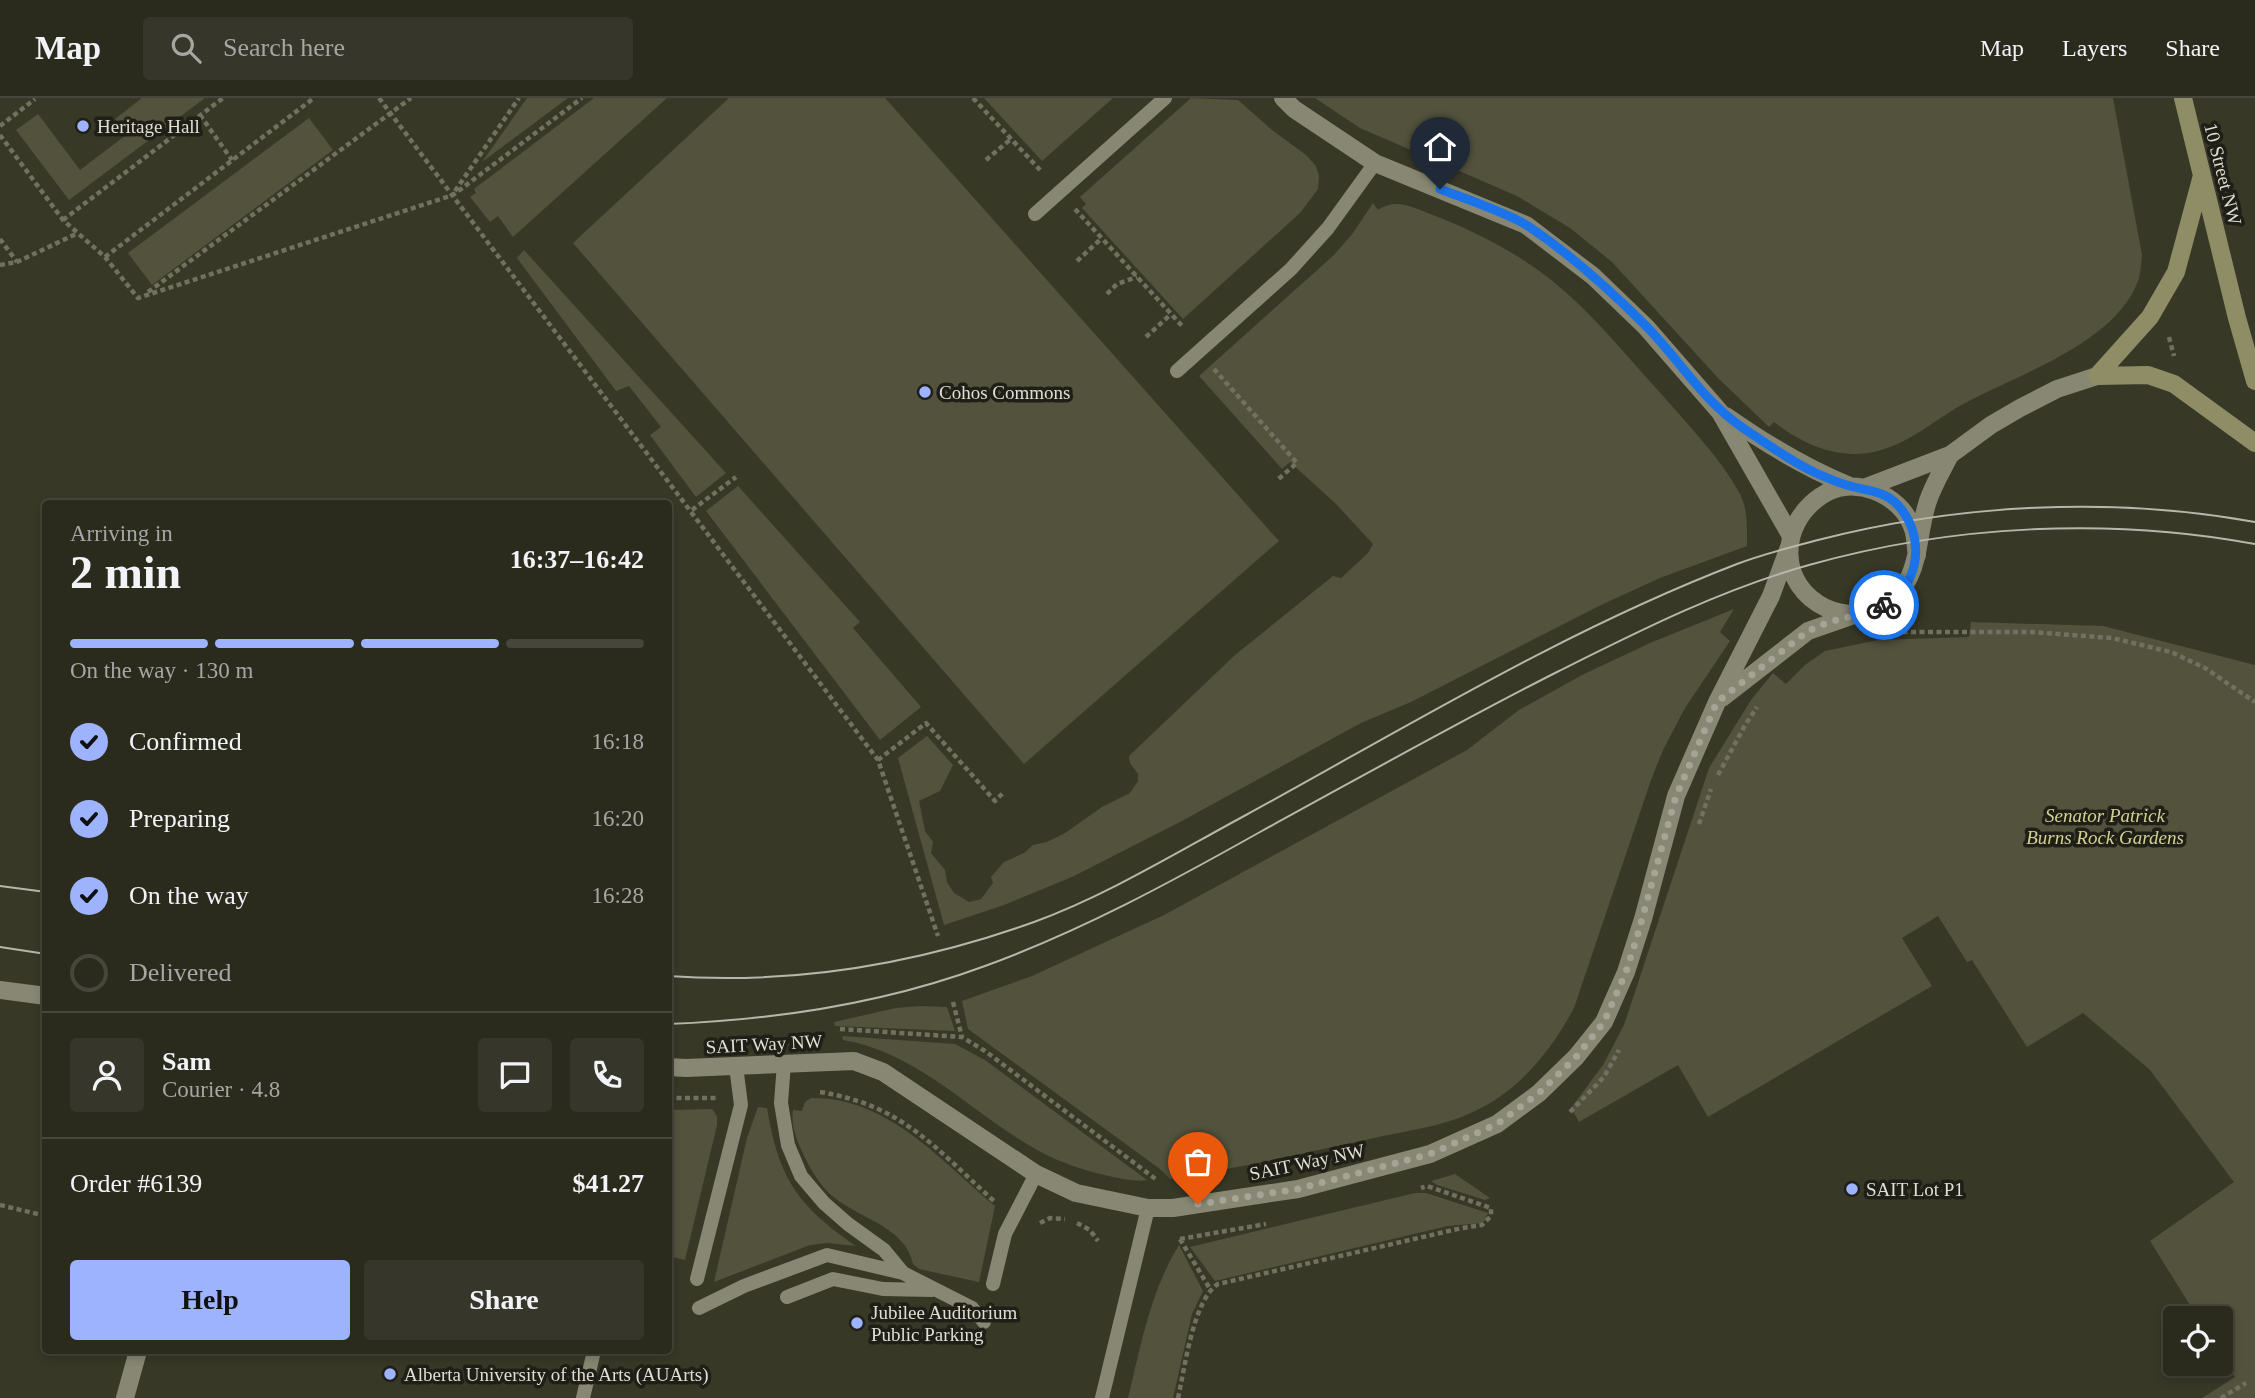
<!DOCTYPE html>
<html lang="en">
<head>
<meta charset="utf-8">
<style>
	:root { --surface:#2a2a1d; --page:#36362a; --text:#f1f3f6; --muted:#a5a7a4; --line:#46463b; --accent:#9eb3fd }
	body { margin:0; font-family:Georgia,serif; background:var(--page); color:var(--text); height:100vh; display:flex; flex-direction:column; font-size:26px; white-space:nowrap }
	* { box-sizing:border-box; margin:0 }
	p { font-size:23px; color:var(--muted) }
	.icon { flex:none; width:38px; height:38px; fill:none; stroke:currentColor; stroke-width:2; stroke-linecap:round; stroke-linejoin:round }
	.map { position:relative; flex:1; overflow:hidden }
	.drawer { position:absolute; left:42px; top:402px; width:630px; height:854px; display:flex; flex-direction:column; background:var(--surface); border-radius:7px; box-shadow:0 4px 10px #0003,0 0 0 2px var(--line) }
	.drawer>* { flex:none }
	.controls { position:absolute; left:2163px; top:1208px; display:grid; gap:14px }
	.controls a { display:grid; place-items:center; width:70px; height:70px; border-radius:7px; background:var(--surface); box-shadow:0 4px 10px #0003,0 0 0 2px var(--line); font-size:35px }
	.pin { position:absolute; display:grid; place-items:center; width:60px; height:60px; color:#fff; margin:-72px -30px; border-radius:50% 50% 50% 0; rotate:-45deg; box-shadow:0 0 7px #0007 }
	.pin .icon { rotate:45deg }
	.courier { position:absolute; display:grid; place-items:center; width:70px; height:70px; margin:-35px; border:5px solid #1a73e8; border-radius:50%; background:#fff; color:#222; box-shadow:0 2px 9px #0007 }
	.overview em { font-style:normal; font-weight:800 }
	.overview div { display:flex; flex-direction:column-reverse }
	.overview { display:flex; align-items:center; justify-content:space-between; height:119px; padding:0 28px }
	h1 { font-size:46px; font-weight:800; line-height:52px }
	.bar { display:grid; grid-template-columns:repeat(4,1fr); gap:10px 7px; align-content:center; height:84px; padding:0 28px }
	.bar i { height:9px; border-radius:5px; background:var(--line) }
	.bar .current { background:var(--accent) }
	.bar p { grid-column:span 4 }
	.line { display:flex; align-items:center; gap:18px; padding:0 28px; border-top:2px solid var(--line) }
	.line div { flex:1 }
	.round { display:grid; place-items:center; flex:none; width:74px; height:74px; border-radius:7px; background:var(--page) }
	ol { padding:0 28px; list-style:none }
	li { display:flex; align-items:center; gap:21px; height:77px }
	li p { margin-inline-start:auto }
	li .icon { padding:7px; border-radius:50%; background:var(--accent); color:#111; stroke-width:4 }
	li:last-child { color:var(--muted) }
	li i { width:38px; height:38px; border:4px solid var(--line); border-radius:50% }
	.action { display:flex; gap:14px; margin-top:auto; padding:14px 28px }
	.action a { flex:1; height:80px; border-radius:7px; background:var(--accent); color:#111; font-size:28px; font-weight:800; line-height:80px; text-align:center }
	.action a+a { background:var(--page); color:var(--text) }
	header { display:flex; align-items:center; gap:42px; box-sizing:border-box; height:98px; padding:0 35px; background:var(--surface); border-bottom:2px solid var(--line) }
	header strong { font-size:33px }
	nav { display:flex; gap:38px; margin-inline-start:auto; font-size:24px }
	.search { width:490px; height:63px; background:var(--page); display:flex; align-items:center; gap:18px; box-sizing:border-box; padding:0 24px; border-radius:7px; color:var(--muted); font-size:26px }
	.map>svg:first-child { display:block }
</style>
</head>
<body>
<header>
<strong>Map</strong>
<div class="search"><svg class="icon" aria-label="search" viewBox="0 0 24 24"><circle cx="10" cy="10" r="6"/><path d="M15 15l6 6"/></svg>Search here</div>
<nav><a>Map</a><a>Layers</a><a>Share</a></nav>
</header>
<div class="map">
<svg width="2255" height="1300" viewBox="0 0 2255 1300">
	<rect width="100%" height="100%" fill="#383827"/>
	<!-- green -->
	<path fill="#52523d" d="M142 0H205L69 102 16 32 38 16 80 72 126 37 115 21Z
		M527 0H568L482 64Z
		M594 0H667L513 139 498 118 490 124 470 99 476 95 474 91Z
		M729 0H885L1279 443 1024 666 573 145Z
		M984 0H1113L1042 63Z
		M1191 0 1238 2 1272 32 1306 57 1316 68 1319 78 1318 91 1300 115 1183 221 1082 110 1086 106 1080 99Z
		M1315 0H2113L2142 157C2141 165 2141 175 2138 183 2116 244 2020 276 1967 304 1933 322 1907 349 1868 355 1833 360 1801 345 1774 324L1769 329 1718 280 1612 164 1570 130 1517 98 1360 30Z
		M309 20 333 52 152 187 128 155Z
		M1373 105 1378 112C1395 99 1414 110 1433 117 1479 135 1524 158 1562 191 1599 223 1631 263 1664 299 1689 328 1722 362 1740 396 1748 411 1747 431 1747 448L1660 480 1601 507 1411 604 1361 625 1180 724 1072 779 1004 807 944 827 898 660 927 638 953 667 940 693 919 703 925 733 933 744 931 755 945 772 947 784 954 795 969 804 981 801 993 785 991 779 1004 764 1024 755 1033 747 1047 744 1065 735 1102 709 1130 695 1138 683V676L1130 665 1129 658 1235 557 1333 478 1341 480 1368 455 1373 446 1336 406 1290 364 1282 371 1199 278 1334 157 1353 135Z
		M524 152 726 375 696 399 650 337 661 329 629 288 616 293 517 160Z
		M738 388 860 524 853 530 921 609 880 642 706 413Z
		M1734 511 1720 534 1730 543 1685 610 1663 652 1651 682 1574 910C1552 951 1523 988 1481 1010 1448 1028 1414 1031 1379 1039 1309 1054 1240 1070 1170 1081L1160 1071 968 931 962 903 1032 878 1164 817 1467 652 1519 612 1582 577 1650 545Z
		M1971 524 2103 528 2255 567V1300H2202L2235 1279 2221 1256V1220H2198L2150 1143 2234 1084 2150 972 2083 915 2027 949 1972 862 1967 864 1938 818 1902 840 1932 888 1708 1019 1678 967 1579 1024 1571 1010 1603 967 1624 927 1709 670 1751 602 1773 575 1786 586 1805 567 1825 553 1878 542 1969 539Z
		M920 908 947 909 955 933 835 928 834 924 896 910Z
		M842 938 955 946 985 962 1147 1082C1134 1084 1118 1080 1105 1077 1082 1072 1059 1064 1039 1053 973 1017 920 955 843 942Z
		M811 1000C888 999 941 1063 995 1108L979 1184 919 1171 913 1166C905 1127 855 1120 829 1095 816 1082 807 1065 800 1049 795 1037 791 1025 793 1012L802 1013 805 1004Z
		M758 1009 767 1010C779 1081 797 1107 856 1148L827 1145 810 1147 714 1184 747 1040Z
		M712 1011 717 1018V1027L685 1162 669 1158V1012Z
		M1455 1076 1490 1100 1485 1102 1437 1087 1431 1083Z
		M1415 1095H1426L1488 1115 1483 1125 1448 1128 1215 1183 1190 1149Z
		M1179 1147 1203 1193 1192 1216 1173 1300H1128C1141 1247 1150 1194 1179 1147Z"/>
	<g fill="none" stroke-linecap="round" stroke-linejoin="round">
		<!-- path -->
		<path stroke="#717162" stroke-width="4.5" stroke-dasharray="5 3.5" stroke-linecap="butt" d="M379 0 878 662 938 838
			M973 0 1041 73
			M200 17 232 62
			M0 28 35 1
			M0 37 63 122 105 159 138 200 453 97 582 0
			M986 62 1011 41
			M455 93 519 0
			M1075 111 1183 229
			M63 122 223 0
			M0 141 17 164
			M105 159 314 0
			M1077 163 1102 140
			M0 167 17 164 78 135
			M148 194 411 0
			M1107 196 1117 186 1137 179
			M1146 239 1171 216
			M2169 239 2174 258
			M1214 271 1297 365 1276 383
			M692 412 736 379
			M1894 534H2031L2112 540 2171 554 2205 570 2255 604
			M878 662 926 625 995 703 1003 695
			M1718 677 1744 629 1757 609
			M1699 726 1711 691
			M953 904 962 939
			M840 931 962 939 985 953 1157 1082
			M820 994C903 1007 936 1051 994 1103
			M668 1000H717
			M1570 1014 1604 979 1619 952
			M0 1107 46 1118
			M1040 1125 1050 1120 1065 1121
			M1077 1125 1090 1132 1098 1143
			M1180 1141 1266 1126
			M1180 1141 1210 1191
			M1178 1300C1185 1270 1193 1202 1218 1186L1462 1130 1482 1127 1491 1118V1110L1427 1088 1421 1090
			M2221 1300 2246 1285"/>
		<!-- lane -->
		<path stroke="#878773" stroke-width="14" d="M1035 116 1165 0
			M1177 273 1291 171 1328 130 1375 65
			M784 965 781 1005 788 1047 801 1078 824 1105 848 1126 884 1152 903 1175 972 1210 984 1224
			M697 1181 741 1007 736 968
			M993 1186 1005 1136 1036 1076
			M787 1199 833 1181 883 1191 932 1192
			M699 1210 744 1188 827 1157 903 1175
			M583 1300 594 1253
			M1102 1300 1148 1110"/>
		<!-- street -->
		<path stroke="#878773" stroke-width="18" d="M1283 0 1294 11 1375 65 1526 127 1593 178 1646 229 1720 314 1791 438
			M1726 318C1766 346 1805 370 1850 388
			M1864 390 1950 357 1991 327 2020 310 2057 291 2097 278
			M1917 457C1915 449 1916 439 1913 431 1901 395 1852 376 1821 398 1778 427 1778 487 1826 510 1842 517 1862 519 1877 511 1923 486 1914 449 1927 406 1932 389 1942 373 1950 357
			M1722 600 1808 533 1851 518
			M0 892 46 898
			M668 969 686 970 854 963 883 974 1036 1076 1076 1095 1148 1110H1173L1298 1091 1430 1056 1497 1026 1539 995 1576 959 1604 924 1626 874 1643 821 1676 698 1717 604 1771 498 1789 449
			M125 1300 138 1253"/>
		<!-- secondary -->
		<path stroke="#8e8d65" stroke-width="18" d="M2183 0 2237 220 2255 283
			M2097 278 2150 219 2176 174 2201 81
			M2097 278 2148 277 2174 286 2255 345"/>
		<!-- tram -->
		<path stroke="#b6b6aa" stroke-width="2" d="M0 788 46 794
			M0 849 46 856
			M668 878C794 887 917 866 1034 824 1106 798 1179 753 1246 717 1407 629 1565 532 1737 466 1763 456 1791 449 1818 442 1959 406 2111 398 2255 424
			M668 926C775 922 885 905 985 868 1081 833 1171 784 1260 734 1359 680 1458 624 1559 573 1639 533 1722 491 1809 467 1951 427 2110 419 2255 446"/>
	</g>
	<g fill="none" stroke-linecap="round" stroke-linejoin="round">
		<!-- done -->
		<path stroke="#a5a597" stroke-width="7" stroke-dasharray="0 12.6" d="M1198 1106 1298 1091 1430 1056 1497 1026 1539 995 1576 959 1604 924 1626 874 1637 839 1676 698 1717 604 1808 533 1829 524 1873 513 1884 507"/>
		<!-- route -->
		<path stroke="#1a73e8" stroke-width="9" d="M1440 91C1465 101 1506 114 1528 128 1570 156 1609 191 1645 227 1680 262 1702 302 1743 330 1767 346 1790 363 1816 375 1827 380 1839 385 1850 388 1871 394 1887 392 1902 412 1925 443 1919 488 1884 507"/>
	</g>
	<!-- markers -->
	<g fill="#9eb3fd" stroke="#1f1f17" stroke-width="2.5">
		<circle cx="83" cy="28" r="7"/>
		<circle cx="925" cy="294" r="7"/>
		<circle cx="1852" cy="1091" r="7"/>
		<circle cx="857" cy="1225" r="7"/>
		<circle cx="390" cy="1276" r="7"/>
	</g>
	<g text-anchor="middle" dominant-baseline="central" stroke-width="7" stroke-linejoin="round" paint-order="stroke">
		<!-- poi labels -->
		<g font-size="19" fill="#dfdfd4" stroke="#1f1f17" text-anchor="start">
			<text x="97" y="28">Heritage Hall</text>
			<text x="939" y="294">Cohos Commons</text>
			<text x="1866" y="1091">SAIT Lot P1</text>
			<text x="871" y="1214">Jubilee Auditorium<tspan x="871" dy="22">Public Parking</tspan></text>
			<text x="404" y="1276">Alberta University of the Arts (AUArts)</text>
		</g>
		<!-- street labels -->
		<g font-size="19" fill="#dfdfd4" stroke="#1f1f17">
			<text transform="translate(2223 76) rotate(76)">10 Street NW</text>
			<text transform="translate(764 946) rotate(-3)">SAIT Way NW</text>
			<text transform="translate(1307 1064) rotate(-12)">SAIT Way NW</text>
		</g>
		<!-- park labels -->
		<g font-size="19" font-style="italic" fill="#d3d292" stroke="#1f1f17">
			<text x="2105" y="717">Senator Patrick<tspan x="2105" dy="22">Burns Rock Gardens</tspan></text>
		</g>
	</g>
</svg>
<div class="controls">
<a><svg class="icon" aria-label="locate" viewBox="0 0 24 24"><circle cx="12" cy="12" r="6"/><path d="M12 2v4M12 18v4M2 12h4M18 12h4"/></svg></a>
</div>
<div class="pin" style="left:1198px;top:1106px;background:#ea580c"><svg class="icon" aria-label="bag" viewBox="0 0 24 24"><path d="M5 8h14l-1 12H6zM9 8a3 3 0 0 1 6 0"/></svg></div>
<div class="pin" style="left:1440px;top:91px;background:#1f2937"><svg class="icon" aria-label="home" viewBox="0 0 24 24"><path d="M3 11l9-7 9 7M6 9v11h12V9"/></svg></div>
<div class="courier" style="left:1884px;top:507px"><svg class="icon" aria-label="bike" viewBox="0 0 24 24"><circle cx="6" cy="16" r="4"/><circle cx="18" cy="16" r="4"/><path d="M6 16l4-8h5l3 8M10 8l3 8H6M13 5h3"/></svg></div>
<section class="drawer">
<div class="overview"><div><h1>2 min</h1><p>Arriving in</p></div><em>16:37–16:42</em></div>
<div class="bar"><i class="current"></i><i class="current"></i><i class="current"></i><i></i><p>On the way · 130 m</p></div>
<ol>
<li><svg class="icon" aria-label="check" viewBox="0 0 24 24"><path d="M5 12l5 5 9-10"/></svg>Confirmed<p>16:18</p></li>
<li><svg class="icon" aria-label="check" viewBox="0 0 24 24"><path d="M5 12l5 5 9-10"/></svg>Preparing<p>16:20</p></li>
<li><svg class="icon" aria-label="check" viewBox="0 0 24 24"><path d="M5 12l5 5 9-10"/></svg>On the way<p>16:28</p></li>
<li><i></i>Delivered</li>
</ol>
<div class="line" style="height:126px"><a class="round"><svg class="icon" aria-label="person" viewBox="0 0 24 24"><circle cx="12" cy="8" r="4"/><path d="M4 21q1-7 8-7t8 7"/></svg></a><div><b>Sam</b><p>Courier · 4.8</p></div><a class="round"><svg class="icon" aria-label="chat" viewBox="0 0 24 24"><path d="M4 5h16v11H9l-5 4z"/></svg></a><a class="round"><svg class="icon" aria-label="phone" viewBox="0 0 24 24"><path d="M5 4h4l2 5-3 2q2 4 5 5l2-3 5 2v4C11 20 4 13 5 4z"/></svg></a></div>
<div class="line" style="height:91px"><div>Order #6139</div><b>$41.27</b></div>
<div class="action"><a>Help</a><a>Share</a></div>
</section>
</div>
</body>
</html>
